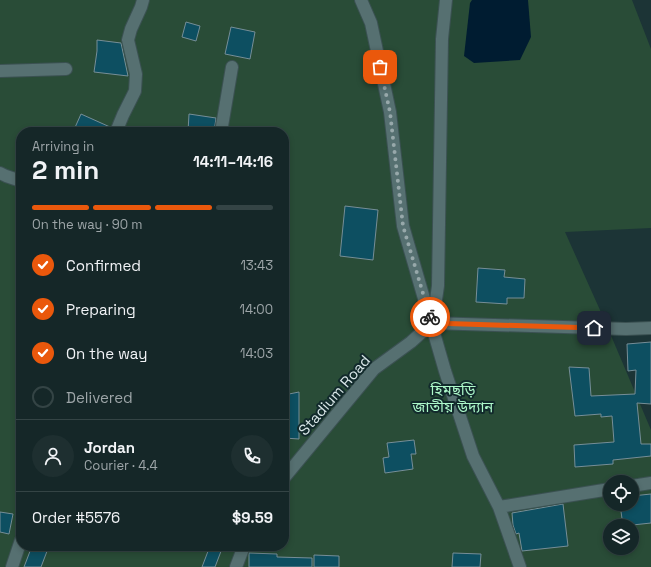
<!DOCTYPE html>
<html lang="en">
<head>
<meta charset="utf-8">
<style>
	:root { --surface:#152728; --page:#1e2f30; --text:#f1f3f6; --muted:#9da5a8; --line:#344445; --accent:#ea580c }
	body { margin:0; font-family:"Space Grotesk","Noto Sans Bengali",sans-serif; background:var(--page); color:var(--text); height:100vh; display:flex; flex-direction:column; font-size:15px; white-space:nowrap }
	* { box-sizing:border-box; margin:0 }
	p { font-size:13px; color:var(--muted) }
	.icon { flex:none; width:22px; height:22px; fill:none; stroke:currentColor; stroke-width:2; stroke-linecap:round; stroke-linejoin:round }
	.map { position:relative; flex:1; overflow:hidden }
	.panel { position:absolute; left:16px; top:127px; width:273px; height:424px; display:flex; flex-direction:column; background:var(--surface); border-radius:16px; box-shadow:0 2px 6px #0003,0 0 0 1px var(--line) }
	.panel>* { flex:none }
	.tools { position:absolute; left:603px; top:475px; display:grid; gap:8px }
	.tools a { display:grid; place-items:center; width:36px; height:36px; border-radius:50%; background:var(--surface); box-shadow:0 2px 6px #0003,0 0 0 1px var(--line); font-size:20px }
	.pin { position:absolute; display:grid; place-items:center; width:34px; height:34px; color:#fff; margin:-17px; border-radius:8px; box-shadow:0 2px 6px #0006 }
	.courier { position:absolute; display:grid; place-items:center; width:40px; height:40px; margin:-20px; border:3px solid #ea580c; border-radius:50%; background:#fff; color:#222; box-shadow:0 1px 5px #0007 }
	.head em { font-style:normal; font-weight:700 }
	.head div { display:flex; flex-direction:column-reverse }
	.head { display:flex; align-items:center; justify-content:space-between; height:68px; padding:0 16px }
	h1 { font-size:26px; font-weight:700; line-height:30px }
	.bar { display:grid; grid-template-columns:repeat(4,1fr); gap:6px 4px; align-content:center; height:48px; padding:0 16px }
	.bar i { height:5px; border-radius:3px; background:var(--line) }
	.bar .active { background:var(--accent) }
	.bar p { grid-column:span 4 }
	.line { display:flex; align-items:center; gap:10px; padding:0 16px; border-top:1px solid var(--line) }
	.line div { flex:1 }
	.round { display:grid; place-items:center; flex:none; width:42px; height:42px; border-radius:21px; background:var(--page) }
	ol { padding:0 16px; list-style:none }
	li { display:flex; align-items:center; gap:12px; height:44px }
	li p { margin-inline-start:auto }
	li .icon { padding:4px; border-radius:50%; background:var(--accent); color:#fff; stroke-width:4 }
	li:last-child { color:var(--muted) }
	li i { width:22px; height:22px; border:2px solid var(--line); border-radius:50% }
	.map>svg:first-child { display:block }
</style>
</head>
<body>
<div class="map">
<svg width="651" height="567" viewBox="0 0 651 567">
	<rect width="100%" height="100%" fill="#1c3436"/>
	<!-- green -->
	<path fill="#294c37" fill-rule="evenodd" d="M0 0H632L651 49V228L565 232 604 319 651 430V567H0ZM21 132H284V546H21ZM610 482H632V504H610ZM610 526H632V548H610Z"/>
	<!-- water -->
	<path fill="#001c31" d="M472 0H528L531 37 520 60 474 63 464 56 470 3Z"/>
	<!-- building -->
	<path fill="#0d4f61" stroke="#768e97" d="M186 22 200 26 196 41 182 37Z
		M231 27 255 32 250 59 225 54Z
		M97 40 121 43 128 76 94 72 97 51Z
		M81 114 110 127 109 132H73Z
		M189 114 216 118 214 132H188Z
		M345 206 378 210 373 260 340 256Z
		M478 268 505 270 504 277 525 279 524 298H507V304L476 302Z
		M651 342V404L637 403 641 444H651V456L613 460V464L575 467 574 445 614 442 612 416 601 417V414L575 416 569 367 589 368 591 396 635 394 636 370 628 371 627 344Z
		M299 392V439L284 438V395Z
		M414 440 416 454H411L413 469 385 473 383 458 389 457 387 443Z
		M651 494V523L623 526 620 504H632V496Z
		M563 504 568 546 522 551 519 533 516 534 513 525 512 513Z
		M0 512 13 514 9 534 0 532Z
		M32 546H49L41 567H24Z
		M210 546H223L215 567H202Z
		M249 553 277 554V557L312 558V567H249Z
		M453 553 481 554 480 567H452Z
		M314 555 339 556V567H314Z"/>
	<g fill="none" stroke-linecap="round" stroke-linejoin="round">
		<defs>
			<path id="minor" d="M361 0 371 23 390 112 403 226 445 371 473 456 499 507 520 567
				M0 71 66 69
				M116 132 123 115 135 91 136 74 128 40 131 29 141 7 143 0
				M221 132 232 67
				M0 173 6 176 21 181
				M433 320 438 286 442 39 446 0
				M432 323 626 329 651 328
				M284 478 374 369 411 342 432 323
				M632 486 651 483
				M499 507 610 489
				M12 567 21 540
				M236 567 244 546"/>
		</defs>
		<!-- minor casing -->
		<use href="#minor" stroke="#3b5152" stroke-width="14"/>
		<!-- minor -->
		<use href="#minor" stroke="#567071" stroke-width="12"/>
	</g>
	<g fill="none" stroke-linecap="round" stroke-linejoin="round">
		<!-- done -->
		<path stroke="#97a8aa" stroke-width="4" stroke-dasharray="0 7.2" d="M380 67 390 112 403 226 430 317"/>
		<!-- route -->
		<path stroke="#ea580c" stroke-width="5" d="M430 317 432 323 594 328"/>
	</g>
	<g text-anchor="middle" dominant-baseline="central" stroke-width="4" stroke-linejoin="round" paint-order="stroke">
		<!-- park labels -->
		<g font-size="15" fill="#adf8ca" stroke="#122a2c">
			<text x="453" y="389">হিমছড়ি<tspan x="453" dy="17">জাতীয় উদ্যান</tspan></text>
		</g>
		<!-- street labels -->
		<g font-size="15" fill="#d9e7e8" stroke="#122a2c">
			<text transform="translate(334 395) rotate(-49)">Stadium Road</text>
		</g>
	</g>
</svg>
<div class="tools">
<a><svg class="icon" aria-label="locate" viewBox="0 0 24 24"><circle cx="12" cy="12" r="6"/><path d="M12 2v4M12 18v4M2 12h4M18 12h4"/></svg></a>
<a><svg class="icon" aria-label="layers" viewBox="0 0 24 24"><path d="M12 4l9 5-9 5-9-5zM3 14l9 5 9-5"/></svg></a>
</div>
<div class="pin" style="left:380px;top:67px;background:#ea580c"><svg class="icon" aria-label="bag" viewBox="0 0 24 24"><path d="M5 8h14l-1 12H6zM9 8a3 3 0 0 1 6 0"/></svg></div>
<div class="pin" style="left:594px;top:328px;background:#1f2937"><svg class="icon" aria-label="home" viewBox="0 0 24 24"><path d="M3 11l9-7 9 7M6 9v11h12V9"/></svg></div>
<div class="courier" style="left:430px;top:317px"><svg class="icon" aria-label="bike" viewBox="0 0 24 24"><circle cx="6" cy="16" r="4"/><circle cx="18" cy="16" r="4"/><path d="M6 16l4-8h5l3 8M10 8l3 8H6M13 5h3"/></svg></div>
<section class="panel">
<div class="head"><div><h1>2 min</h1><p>Arriving in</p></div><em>14:11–14:16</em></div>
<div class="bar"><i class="active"></i><i class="active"></i><i class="active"></i><i></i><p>On the way · 90 m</p></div>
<ol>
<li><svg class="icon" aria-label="check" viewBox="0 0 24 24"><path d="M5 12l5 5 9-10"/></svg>Confirmed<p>13:43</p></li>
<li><svg class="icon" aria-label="check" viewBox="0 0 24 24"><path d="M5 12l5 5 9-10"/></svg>Preparing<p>14:00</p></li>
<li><svg class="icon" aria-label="check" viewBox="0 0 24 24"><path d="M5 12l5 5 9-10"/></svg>On the way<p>14:03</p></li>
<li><i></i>Delivered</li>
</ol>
<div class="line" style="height:72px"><a class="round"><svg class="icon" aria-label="person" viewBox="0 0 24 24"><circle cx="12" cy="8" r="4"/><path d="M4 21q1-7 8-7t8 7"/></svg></a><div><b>Jordan</b><p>Courier · 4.4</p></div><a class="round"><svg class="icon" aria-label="phone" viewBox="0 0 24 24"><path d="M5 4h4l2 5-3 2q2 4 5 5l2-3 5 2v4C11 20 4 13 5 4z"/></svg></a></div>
<div class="line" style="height:52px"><div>Order #5576</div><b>$9.59</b></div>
</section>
</div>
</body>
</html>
